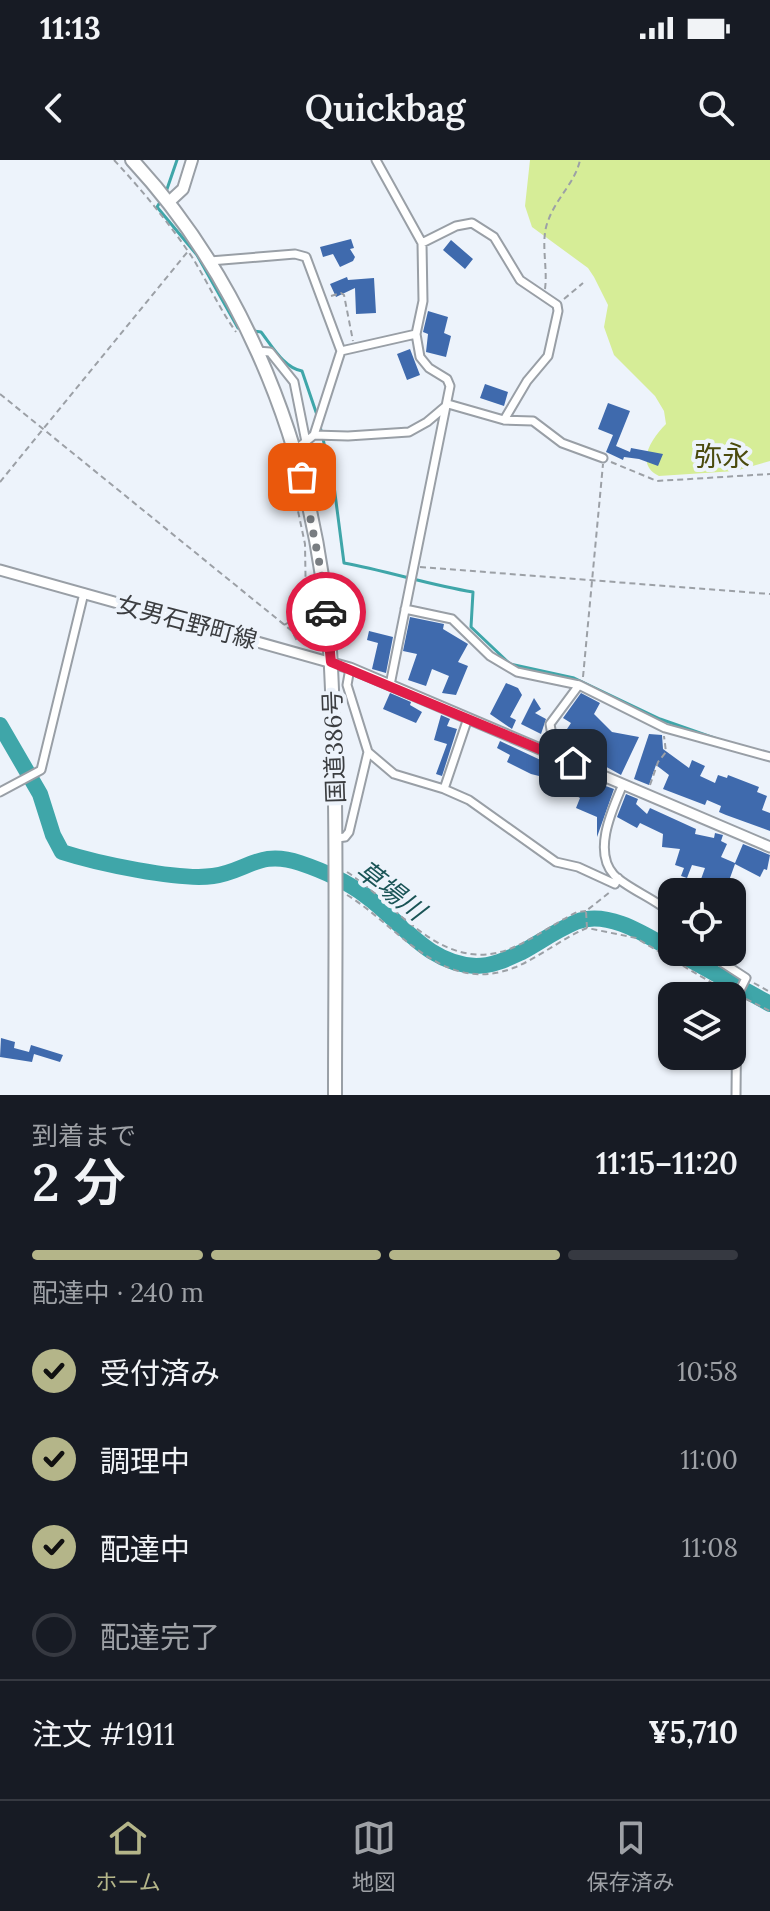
<!DOCTYPE html>
<html lang="ja">
<head>
<meta charset="utf-8">
<style>
	:root { --surface:#171b24; --page:#20242c; --text:#f1f3f6; --muted:#9ea1a6; --line:#363941; --accent:#b4b589 }
	body { margin:0; font-family:Lora,"Noto Sans JP",serif; background:var(--page); color:var(--text); height:100vh; display:flex; flex-direction:column; font-size:30px; white-space:nowrap }
	* { box-sizing:border-box; margin:0 }
	p { font-size:26px; color:var(--muted) }
	.icon { flex:none; width:44px; height:44px; fill:none; stroke:currentColor; stroke-width:2; stroke-linecap:round; stroke-linejoin:round }
	.map { position:relative; height:935px; overflow:hidden }
	.sheet { display:flex; flex-direction:column; background:var(--surface); flex:1 }
	.sheet>* { flex:none }
	.controls { position:absolute; left:658px; top:718px; display:grid; gap:16px }
	.controls a { display:grid; place-items:center; width:88px; height:88px; border-radius:16px; background:var(--surface); box-shadow:0 2px 6px #0004; font-size:40px }
	.pin { position:absolute; display:grid; place-items:center; width:68px; height:68px; color:#fff; margin:-34px; border-radius:16px; box-shadow:0 4px 12px #0006 }
	.courier { position:absolute; display:grid; place-items:center; width:80px; height:80px; margin:-40px; border:6px solid #e11d48; border-radius:50%; background:#fff; color:#222; box-shadow:0 2px 10px #0007 }
	.summary em { font-style:normal; font-weight:600 }
	.summary div { display:flex; flex-direction:column-reverse }
	.summary { display:flex; align-items:center; justify-content:space-between; height:136px; padding:0 32px }
	h1 { font-size:52px; font-weight:600; line-height:60px }
	.bar { display:grid; grid-template-columns:repeat(4,1fr); gap:12px 8px; align-content:center; height:96px; padding:0 32px }
	.bar i { height:10px; border-radius:6px; background:var(--line) }
	.bar .selected { background:var(--accent) }
	.bar p { grid-column:span 4 }
	.line { display:flex; align-items:center; gap:20px; padding:0 32px; border-top:2px solid var(--line) }
	.line div { flex:1 }
	ol { padding:0 32px; list-style:none }
	li { display:flex; align-items:center; gap:24px; height:88px }
	li p { margin-inline-start:auto }
	li .icon { padding:8px; border-radius:50%; background:var(--accent); color:#111; stroke-width:4 }
	li:last-child { color:var(--muted) }
	li i { width:44px; height:44px; border:4px solid var(--line); border-radius:50% }
	.status { display:flex; justify-content:space-between; align-items:center; height:56px; padding:0 40px; background:var(--surface); direction:ltr }
	.status svg { height:22px; fill:currentColor }
	header { display:flex; justify-content:space-between; align-items:center; height:104px; padding:0 32px; background:var(--surface); font-size:36px; font-weight:600 }
	.tab-bar { display:flex; justify-content:space-around; align-items:center; height:112px; border-top:2px solid var(--line); background:var(--surface); font-size:22px; color:var(--muted) }
	.tab-bar a { display:grid; justify-items:center; gap:4px }
	.tab-bar .selected { color:var(--accent) }
	.map>svg:first-child { display:block }
</style>
</head>
<body>
<div class="status"><b>11:13</b><svg viewBox="0 0 49 12"><path d="M0 12V9h3v3zM5 12V6h3v6zM10 12V3h3v9zM15 12V0h3v12zM26 1h20v11H26zM47 4h2v5h-2z"/></svg></div>
<header><svg class="icon" aria-label="back" viewBox="0 0 24 24"><path d="M15 5l-7 7 7 7"/></svg>Quickbag<svg class="icon" aria-label="search" viewBox="0 0 24 24"><circle cx="10" cy="10" r="6"/><path d="M15 15l6 6"/></svg></header>
<div class="map">
<svg width="770" height="935" viewBox="0 0 770 935">
	<rect width="100%" height="100%" fill="#edf3fb"/>
	<!-- green -->
	<path fill="#d6ed97" d="M530 0H770V301L735 311 659 316C634 304 652 278 666 264L664 251 655 236 614 195 604 167 608 145 594 117 588 108 532 67 525 46Z"/>
	<g fill="none" stroke-linecap="round" stroke-linejoin="round">
		<!-- stream -->
		<path stroke="#3fa6a9" stroke-width="3" d="M166 32 177 0
			M162 39 157 47 197 95 238 168 242 169
			M254 171 261 172C272 186 284 208 302 211L317 255
			M320 266 334 326 344 403C388 411 429 425 473 432L471 467 510 504 574 518 660 559 720 580"/>
		<!-- river -->
		<path stroke="#3fa6a9" stroke-width="16" d="M0 565 40 634 53 675 62 692C96 703 179 721 213 716 248 711 259 689 300 703 324 711 346 721 366 736 402 762 427 804 476 806 493 806 507 799 522 792 540 782 557 770 576 762 607 749 646 775 672 790
			M676 792 770 844"/>
	</g>
	<!-- building -->
	<path fill="#3f6aad" d="M351 79 354 88 350 89 355 97 353 101 340 107 333 94 323 97 320 87Z
		M451 80 473 99 465 109 443 90Z
		M347 117 348 120 374 118 376 153 356 154 355 128 336 137 330 124Z
		M428 151 448 157 444 173 451 176 446 197 426 192 428 174 423 172Z
		M410 189 420 215 407 220 397 194Z
		M485 224 508 232 504 246 480 238Z
		M608 243 630 251 616 286 630 292 631 288 663 294 658 306 639 299 624 297 623 300 606 292 613 275 598 269Z
		M410 457 444 464 443 469 468 484 458 502 468 506 456 535 442 533 449 516 432 509 426 526 408 520 417 494 403 491Z
		M369 471 393 477 386 513 372 509 378 483 367 480Z
		M506 523 518 528 522 535 510 557 516 560 512 569 490 554Z
		M390 533 411 542 410 545 422 552 416 563 383 549Z
		M581 533 600 543 594 554 612 572 639 577 621 615 572 588 569 593 562 590 565 585 559 581 571 563 563 558Z
		M534 538 541 549 535 553 546 559 541 574 521 564Z
		M441 555 450 559 447 566 457 569 442 616 436 614 447 584 434 580Z
		M649 574 662 575 663 589 689 608 692 600 705 606 700 616 715 623 718 615 727 618 728 615 759 627 757 632 767 636 762 650 770 653V671L726 655 719 652 721 646 707 640 705 645 663 629 669 615 656 605 649 625 634 619Z
		M500 581 564 611 614 629 597 677V657L576 648 580 638 540 614 539 616 531 614 507 602 510 595 497 588Z
		M626 634 638 639 636 644 647 654 650 648 696 669 695 674 714 678 715 673 723 675 721 681 727 684 721 697 735 703 743 684 770 695 767 710 764 709 760 717 735 704 726 729 700 722 705 708 692 705 687 718 681 716 684 708 675 705 680 689 662 687 663 674 640 663 637 668 617 657Z
		M1 878 15 882 14 888 29 892 31 885 63 895 60 902 34 894 32 902 0 897Z"/>
	<g fill="none" stroke-linecap="round" stroke-linejoin="round">
		<defs>
			<path id="street" d="M376 0 422 83 423 141 416 174 420 197 429 208 447 219 450 226 390 525
				M422 83 456 66 472 63 494 77 520 120 557 145 558 151 548 196 527 221 504 260
				M210 101 295 94 306 97 341 191 416 174
				M257 191 270 192 294 222 306 282
				M448 244 504 260 533 261 562 283 603 298
				M314 275 348 276 409 272 427 262 446 246
				M294 291 314 275 341 191
				M405 449 452 459 490 496 517 512 579 525 665 568 770 597
				M368 592 394 614 444 629 469 640 556 702 578 707 615 724 618 718
				M548 592 553 581 550 564 579 525
				M623 624C613 648 592 691 614 715 628 729 656 739 672 754
				M444 629 468 558
				M0 632 41 610 84 433
				M337 678 345 677 349 672 368 592 347 525 350 508
				M706 792 746 818 737 836 736 935"/>
			<path id="secondary" d="M0 410 350 508 770 687"/>
			<path id="primary" d="M170 41 183 29 192 0"/>
			<path id="highway" d="M132 0C237 113 300 264 322 416 331 472 332 529 334 585 337 702 335 818 335 935"/>
		</defs>
		<!-- street casing -->
		<use href="#street" stroke="#999fa6" stroke-width="11"/>
		<!-- secondary casing -->
		<use href="#secondary" stroke="#999fa6" stroke-width="13"/>
		<!-- primary casing -->
		<use href="#primary" stroke="#999fa6" stroke-width="14"/>
		<!-- highway casing -->
		<use href="#highway" stroke="#999fa6" stroke-width="16"/>
		<!-- path -->
		<path stroke="#9ca0a6" stroke-width="2" stroke-dasharray="6 4" stroke-linecap="butt" d="M114 0C142 30 169 63 192 97 207 121 219 148 236 172
			M545 129C548 107 540 81 548 61 556 38 575 23 580 0
			M331 136 341 133 344 135 353 181
			M564 139 583 123
			M0 234 292 471 298 483
			M611 302 657 321 770 314
			M0 322 189 90
			M420 407 770 434
			M284 465 302 455 306 448 305 384 298 351
			M583 517 603 304
			M650 625 658 602 666 592 664 576
			M347 712C397 744 443 817 512 788 535 778 555 763 577 752L586 751
			M347 735C400 767 443 837 516 807 541 796 563 778 587 768L636 778 729 833
			M587 768 586 751 610 732
			M754 823 770 832
			M746 839 770 851"/>
		<!-- street -->
		<use href="#street" stroke="#fff" stroke-width="7"/>
		<!-- secondary -->
		<use href="#secondary" stroke="#fff" stroke-width="9"/>
		<!-- primary -->
		<use href="#primary" stroke="#fff" stroke-width="10"/>
		<!-- highway -->
		<use href="#highway" stroke="#fff" stroke-width="12"/>
	</g>
	<g fill="none" stroke-linecap="round" stroke-linejoin="round">
		<!-- done -->
		<path stroke="#797d81" stroke-width="8" stroke-dasharray="0 14.4" d="M302 317 322 416 326 452"/>
		<!-- route -->
		<path stroke="#e11d48" stroke-width="10" d="M326 452 331 502 573 603"/>
	</g>
	<g text-anchor="middle" dominant-baseline="central" stroke-width="8" stroke-linejoin="round" paint-order="stroke">
		<!-- street labels -->
		<g font-size="24" fill="#3b3d40" stroke="#edf3fb">
			<text transform="translate(187 462) rotate(15)">女男石野町線</text>
			<text transform="translate(334 587) rotate(-92)">国道386号</text>
		</g>
		<!-- water labels -->
		<g font-size="26" font-style="italic" fill="#1a5456" stroke="#edf3fb">
			<text transform="translate(391 730) rotate(38)">草場川</text>
		</g>
		<!-- quarter labels -->
		<g font-size="28" fill="#4b4b0d" stroke="#edf3fb">
			<text x="722" y="296">弥永</text>
		</g>
	</g>
</svg>
<div class="controls">
<a><svg class="icon" aria-label="locate" viewBox="0 0 24 24"><circle cx="12" cy="12" r="6"/><path d="M12 2v4M12 18v4M2 12h4M18 12h4"/></svg></a>
<a><svg class="icon" aria-label="layers" viewBox="0 0 24 24"><path d="M12 4l9 5-9 5-9-5zM3 14l9 5 9-5"/></svg></a>
</div>
<div class="pin" style="left:302px;top:317px;background:#ea580c"><svg class="icon" aria-label="bag" viewBox="0 0 24 24"><path d="M5 8h14l-1 12H6zM9 8a3 3 0 0 1 6 0"/></svg></div>
<div class="pin" style="left:573px;top:603px;background:#1f2937"><svg class="icon" aria-label="home" viewBox="0 0 24 24"><path d="M3 11l9-7 9 7M6 9v11h12V9"/></svg></div>
<div class="courier" style="left:326px;top:452px"><svg class="icon" aria-label="car" viewBox="0 0 24 24"><path d="M5 17H2v-5l4-1 3-4h7l3 4 3 1v5h-3M9 17h6M6 11h13"/><circle cx="7" cy="17" r="2"/><circle cx="17" cy="17" r="2"/></svg></div>
</div>
<section class="sheet">
<div class="summary"><div><h1>2 分</h1><p>到着まで</p></div><em>11:15–11:20</em></div>
<div class="bar"><i class="selected"></i><i class="selected"></i><i class="selected"></i><i></i><p>配達中 · 240 m</p></div>
<ol>
<li><svg class="icon" aria-label="check" viewBox="0 0 24 24"><path d="M5 12l5 5 9-10"/></svg>受付済み<p>10:58</p></li>
<li><svg class="icon" aria-label="check" viewBox="0 0 24 24"><path d="M5 12l5 5 9-10"/></svg>調理中<p>11:00</p></li>
<li><svg class="icon" aria-label="check" viewBox="0 0 24 24"><path d="M5 12l5 5 9-10"/></svg>配達中<p>11:08</p></li>
<li><i></i>配達完了</li>
</ol>
<div class="line" style="height:104px"><div>注文 #1911</div><b>¥5,710</b></div>
</section>
<nav class="tab-bar">
<a class="selected"><svg class="icon" aria-label="home" viewBox="0 0 24 24"><path d="M3 11l9-7 9 7M6 9v11h12V9"/></svg>ホーム</a>
<a><svg class="icon" aria-label="map" viewBox="0 0 24 24"><path d="M3 6l6-2 6 2 6-2v14l-6 2-6-2-6 2zM9 4v14M15 6v14"/></svg>地図</a>
<a><svg class="icon" aria-label="saved" viewBox="0 0 24 24"><path d="M7 4h10v16l-5-4-5 4z"/></svg>保存済み</a>
</nav>
</body>
</html>
